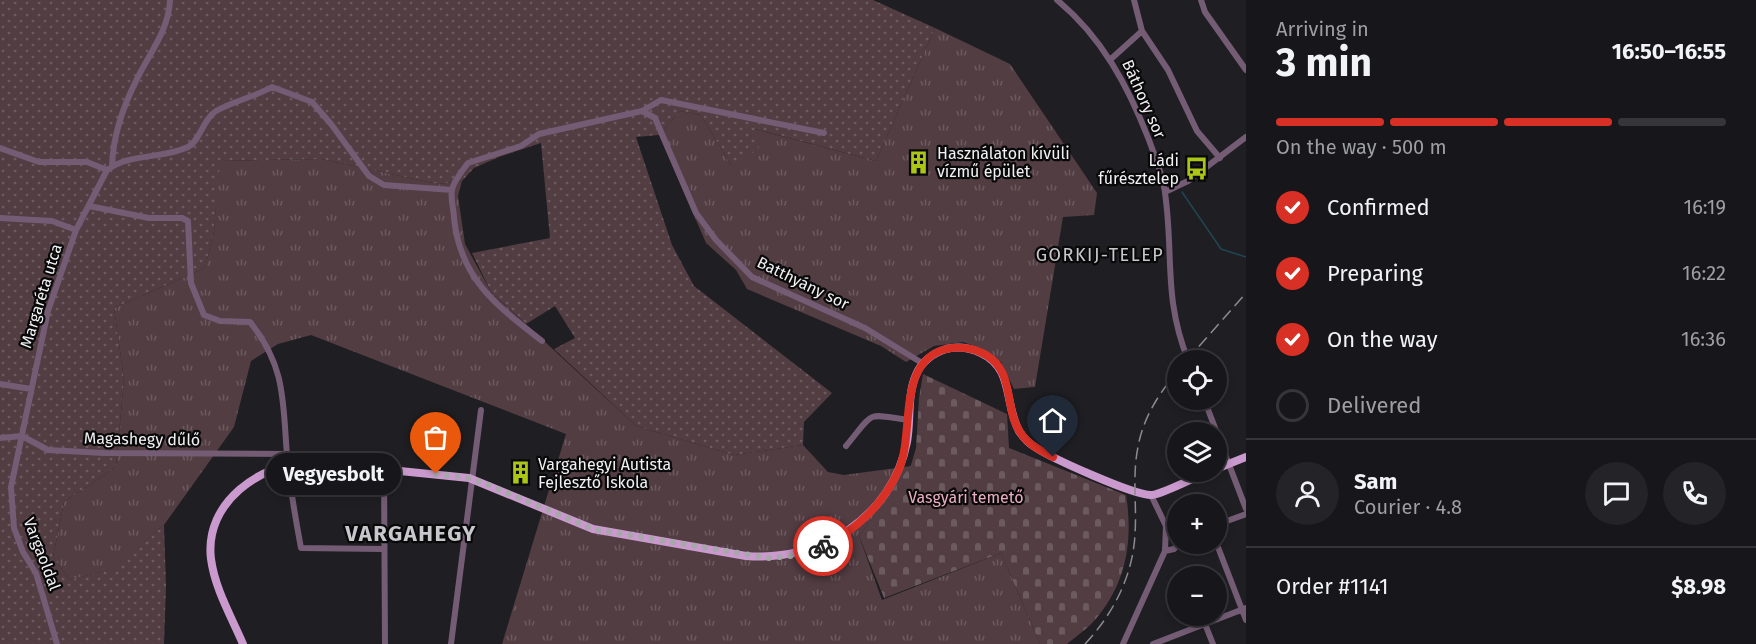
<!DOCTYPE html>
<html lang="en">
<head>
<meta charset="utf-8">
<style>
	:root { --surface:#17161a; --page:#242327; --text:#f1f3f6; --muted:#9e9fa2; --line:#363539; --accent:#d93025 }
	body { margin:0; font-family:"Fira Sans",sans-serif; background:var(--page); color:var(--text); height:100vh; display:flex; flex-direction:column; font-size:22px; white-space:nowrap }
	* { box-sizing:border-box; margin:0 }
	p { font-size:20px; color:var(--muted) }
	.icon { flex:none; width:33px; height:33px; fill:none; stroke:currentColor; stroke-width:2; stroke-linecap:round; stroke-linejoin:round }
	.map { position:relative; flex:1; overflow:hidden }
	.panel { display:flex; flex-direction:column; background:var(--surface); width:510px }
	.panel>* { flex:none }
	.fabs { position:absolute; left:1167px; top:350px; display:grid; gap:12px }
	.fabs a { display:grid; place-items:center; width:60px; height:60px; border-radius:50%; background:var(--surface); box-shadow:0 3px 9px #0003,0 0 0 2px var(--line); font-size:30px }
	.pin { position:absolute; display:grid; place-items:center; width:51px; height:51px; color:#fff; margin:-62px -26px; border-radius:50% 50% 50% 0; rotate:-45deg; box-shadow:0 0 6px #0007 }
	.pin .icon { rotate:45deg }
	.courier { position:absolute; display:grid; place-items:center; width:60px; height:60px; margin:-30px; border:4px solid #d93025; border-radius:50%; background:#fff; color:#222; box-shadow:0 2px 8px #0007 }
	.bubble { position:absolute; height:42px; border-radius:21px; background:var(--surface); box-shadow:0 3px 9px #0003,0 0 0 2px var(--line); font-size:20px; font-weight:700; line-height:42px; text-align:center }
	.head em { font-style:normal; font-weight:700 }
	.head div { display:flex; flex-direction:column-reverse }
	.head { display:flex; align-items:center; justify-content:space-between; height:102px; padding:0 30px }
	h1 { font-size:39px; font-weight:700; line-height:45px }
	.bar { display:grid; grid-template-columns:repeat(4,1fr); gap:9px 6px; align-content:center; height:72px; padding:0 30px }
	.bar i { height:8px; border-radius:4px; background:var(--line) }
	.bar .selected { background:var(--accent) }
	.bar p { grid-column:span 4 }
	.line { display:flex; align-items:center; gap:15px; padding:0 30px; border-top:2px solid var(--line) }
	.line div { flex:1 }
	.round { display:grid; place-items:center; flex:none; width:63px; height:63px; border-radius:32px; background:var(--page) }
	ol { padding:0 30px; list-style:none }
	li { display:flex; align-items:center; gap:18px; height:66px }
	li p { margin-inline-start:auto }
	li .icon { padding:6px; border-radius:50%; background:var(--accent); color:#fff; stroke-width:4 }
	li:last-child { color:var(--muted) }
	li i { width:33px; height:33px; border:3px solid var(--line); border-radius:50% }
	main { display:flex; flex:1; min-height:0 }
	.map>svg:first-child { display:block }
</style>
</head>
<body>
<main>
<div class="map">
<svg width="1246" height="644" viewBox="0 0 1246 644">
	<defs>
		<pattern id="grass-tufts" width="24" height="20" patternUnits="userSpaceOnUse" patternTransform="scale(1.5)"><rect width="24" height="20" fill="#523d43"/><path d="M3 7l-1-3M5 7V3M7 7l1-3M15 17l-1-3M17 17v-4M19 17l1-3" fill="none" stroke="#6b5a5f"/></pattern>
		<pattern id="cemetery-stones" width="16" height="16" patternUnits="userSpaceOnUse" patternTransform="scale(1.5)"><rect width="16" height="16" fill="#523d43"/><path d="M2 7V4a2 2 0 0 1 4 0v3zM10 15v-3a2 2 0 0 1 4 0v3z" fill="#6b5a5f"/></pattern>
		<pattern id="garden-dots" width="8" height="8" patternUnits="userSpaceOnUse" patternTransform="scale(1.5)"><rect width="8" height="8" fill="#523d43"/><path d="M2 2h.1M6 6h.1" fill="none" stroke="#6b5a5f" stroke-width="1.8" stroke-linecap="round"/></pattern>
	</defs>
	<rect width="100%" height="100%" fill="#1f1e22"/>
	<!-- grass -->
	<path fill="url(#grass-tufts)" d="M935 28 1010 64 1097 193 1094 215 1063 217 1035 387 1014 389 1001 362 983 349 963 342 934 346 906 362 881 346 747 289 736 270 706 243 659 135 680 111 701 115 731 165 754 129 876 161Z
		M321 159 438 184 462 181 458 196 465 244 491 292 636 426 734 455 803 445 828 472 844 475 911 466 859 536 882 600 1001 553 1040 644H502L566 434 311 335 278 344 251 361 234 427 164 525 112 569 70 580 53 557 64 502 116 467 124 380 114 308 205 268 214 231 219 161Z"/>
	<!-- cemetery -->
	<path fill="url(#cemetery-stones)" d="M923 374 1007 414 1009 448 1126 495C1133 538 1127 580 1099 615 1091 626 1078 635 1067 644H1040L1001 553 884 598 859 536 911 465 916 448 919 398Z"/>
	<!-- garden -->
	<path fill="url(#garden-dots)" d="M0 0H873L935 28 876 161 755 129 759 149 731 165 701 115 680 111 659 135 636 137 672 245 694 286 832 393 804 422 803 445 734 455 636 426 554 349 575 338 555 306 526 324 491 292 472 253 550 238 541 143 499 157 474 168 462 181 438 184 321 159 220 161 214 231 205 268 114 308 124 380 116 467 64 502 53 557 70 580 111 569 164 525 166 586 164 644H0Z"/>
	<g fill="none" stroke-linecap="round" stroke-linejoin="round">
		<!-- stream -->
		<path stroke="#204653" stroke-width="1.5" d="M1182 192 1221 249 1246 257"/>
		<!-- minor -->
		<path stroke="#745c75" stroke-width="6" d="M1057 0C1102 37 1128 86 1149 140 1155 157 1163 175 1165 193 1174 255 1163 297 1188 360
			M1134 0 1142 31 1168 70 1197 131 1220 158
			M1201 0 1205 12 1246 70
			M1111 59 1142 31
			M642 111 661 100 824 133
			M0 148 39 162H87L107 170C130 153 163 159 188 147 200 141 203 119 216 111 234 101 254 97 272 87L312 102 331 124 369 176 384 185 452 190
			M112 166C113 134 123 106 138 77 150 53 169 29 170 0
			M1165 192 1188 181 1246 137
			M89 206 149 218H182L188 221 191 283 204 315 220 321 250 322C289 370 282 409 288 466 291 493 296 521 301 548L383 549
			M0 218 52 221 76 230
			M542 341C497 306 460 279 454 218 454 210 450 198 452 190 453 182 463 170 468 163L521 146 539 134 642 111 655 118 696 213 716 240 752 277 865 328 922 363
			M0 384 31 389
			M1204 399 1246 509
			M0 438 22 436 48 450 104 453 288 454
			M846 446C876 410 864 414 910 420
			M384 469 385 644
			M1216 525 1246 514
			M1216 542 1246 620
			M1165 551 1174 549 1179 543
			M1205 624 1213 644
			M57 644 36 573 23 552 14 528 11 487 48 311 76 230 107 170
			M451 644 481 410
			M1123 644 1165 551 1166 526 1151 495
			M1153 644 1246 608"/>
		<!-- major -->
		<path stroke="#ca99cd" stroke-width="8" d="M1216 469 1246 457
			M243 644C231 616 215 589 211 559 204 502 261 463 311 462L469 478 593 529 746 556C820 562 892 518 907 442 911 420 907 395 916 375 921 362 933 353 946 349 958 346 970 348 981 353 1014 368 1004 404 1019 431 1023 437 1028 443 1035 447 1051 458 1135 496 1152 495 1163 494 1197 476 1210 471"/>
		<!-- rail -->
		<path stroke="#8c8b8f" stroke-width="1.5" stroke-dasharray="12 6" stroke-linecap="butt" d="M1187 360 1246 293
			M1085 644C1113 614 1133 576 1135 534 1137 505 1132 476 1138 447 1143 418 1159 393 1178 371"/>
	</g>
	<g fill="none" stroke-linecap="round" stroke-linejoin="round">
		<!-- done -->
		<path stroke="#a8a8ab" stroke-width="6" stroke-dasharray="0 10.8" d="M436 474 469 478 486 484 593 529 769 558 791 556 823 546"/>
		<!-- route -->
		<path stroke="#d93025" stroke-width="8" d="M823 546C856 531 885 502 899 469 915 432 896 362 946 349 959 346 974 348 986 355 1015 372 1004 408 1020 432 1028 445 1040 450 1053 457"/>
	</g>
	<!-- icons -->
	<defs>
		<symbol id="building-bare" viewBox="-9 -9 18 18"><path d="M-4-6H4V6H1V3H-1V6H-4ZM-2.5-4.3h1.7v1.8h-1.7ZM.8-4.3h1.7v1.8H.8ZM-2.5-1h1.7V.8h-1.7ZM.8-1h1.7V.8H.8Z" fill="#abc614" stroke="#09090a" stroke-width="2.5" paint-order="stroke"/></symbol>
		<symbol id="bus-bare" viewBox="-9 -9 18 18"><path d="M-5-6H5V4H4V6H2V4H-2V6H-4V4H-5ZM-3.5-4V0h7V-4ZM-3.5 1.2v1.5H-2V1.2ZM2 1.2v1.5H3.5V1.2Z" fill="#abc614" stroke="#09090a" stroke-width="2.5" paint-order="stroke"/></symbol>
	</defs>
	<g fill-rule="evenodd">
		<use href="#building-bare" x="902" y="146" width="33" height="33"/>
		<use href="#bus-bare" x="1180" y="152" width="33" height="33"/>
		<use href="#building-bare" x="504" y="456" width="33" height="33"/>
	</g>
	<g text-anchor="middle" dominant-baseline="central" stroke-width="4.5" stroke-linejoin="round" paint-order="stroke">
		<!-- street labels -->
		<g font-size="16" fill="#f2f2f5" stroke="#09090a">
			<text transform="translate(1144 99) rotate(66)">Báthory sor</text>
			<text transform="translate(803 283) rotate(26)">Batthyány sor</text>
			<text transform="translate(41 296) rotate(-73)">Margaréta utca</text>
			<text transform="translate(142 439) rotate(1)">Magashegy dűlő</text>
			<text transform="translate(42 554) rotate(69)">Vargaoldal</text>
		</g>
		<!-- poi labels -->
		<g font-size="16" fill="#f2f2f5" stroke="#09090a" text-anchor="start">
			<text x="937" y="153">Használaton kívüli<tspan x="937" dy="18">vízmű épület</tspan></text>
			<text x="1179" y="160" text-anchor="end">Ládi<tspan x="1179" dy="18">fűrésztelep</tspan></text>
			<text x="538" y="464">Vargahegyi Autista<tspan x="538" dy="18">Fejlesztő Iskola</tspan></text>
		</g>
		<!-- park labels -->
		<g font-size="16" fill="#ecadc0" stroke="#09090a">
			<text x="966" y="497">Vasgyári temető</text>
		</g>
		<!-- neighbourhood labels -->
		<g font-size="18" letter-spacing="1.5" fill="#c7c7cc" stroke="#09090a">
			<text x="1100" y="255">GORKIJ-TELEP</text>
		</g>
		<!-- district labels -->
		<g font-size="22" font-weight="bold" letter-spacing="1.5" fill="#c7c7cc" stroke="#09090a">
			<text x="411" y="533">VARGAHEGY</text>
		</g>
	</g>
</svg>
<div class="fabs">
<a><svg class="icon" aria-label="locate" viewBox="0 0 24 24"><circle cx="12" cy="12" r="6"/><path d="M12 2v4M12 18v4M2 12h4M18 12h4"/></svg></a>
<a><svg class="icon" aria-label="layers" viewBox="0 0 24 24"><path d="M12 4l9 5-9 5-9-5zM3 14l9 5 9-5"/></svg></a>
<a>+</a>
<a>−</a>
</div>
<div class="pin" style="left:436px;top:474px;background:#ea580c"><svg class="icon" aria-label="bag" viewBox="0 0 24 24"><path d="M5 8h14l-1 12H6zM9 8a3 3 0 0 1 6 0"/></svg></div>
<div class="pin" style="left:1053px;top:457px;background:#1f2937"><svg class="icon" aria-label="home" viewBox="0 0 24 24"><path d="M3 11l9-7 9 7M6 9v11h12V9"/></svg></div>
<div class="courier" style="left:823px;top:546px"><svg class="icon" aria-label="bike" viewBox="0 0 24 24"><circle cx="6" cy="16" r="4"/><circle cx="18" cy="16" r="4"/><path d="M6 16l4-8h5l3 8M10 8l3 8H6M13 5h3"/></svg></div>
<div class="bubble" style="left:266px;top:453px;width:135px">Vegyesbolt</div>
</div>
<section class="panel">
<div class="head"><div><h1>3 min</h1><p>Arriving in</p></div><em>16:50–16:55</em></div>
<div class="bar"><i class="selected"></i><i class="selected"></i><i class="selected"></i><i></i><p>On the way · 500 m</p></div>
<ol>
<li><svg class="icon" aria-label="check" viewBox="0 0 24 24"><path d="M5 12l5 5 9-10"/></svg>Confirmed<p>16:19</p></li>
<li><svg class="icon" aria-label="check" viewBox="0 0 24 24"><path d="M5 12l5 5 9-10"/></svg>Preparing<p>16:22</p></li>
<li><svg class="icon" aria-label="check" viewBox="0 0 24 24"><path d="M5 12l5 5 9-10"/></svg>On the way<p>16:36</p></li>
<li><i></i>Delivered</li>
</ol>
<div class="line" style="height:108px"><a class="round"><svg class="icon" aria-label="person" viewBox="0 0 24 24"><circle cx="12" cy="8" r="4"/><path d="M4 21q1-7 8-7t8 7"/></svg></a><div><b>Sam</b><p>Courier · 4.8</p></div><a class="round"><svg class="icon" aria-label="chat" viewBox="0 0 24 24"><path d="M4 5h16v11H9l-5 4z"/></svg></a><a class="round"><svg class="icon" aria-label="phone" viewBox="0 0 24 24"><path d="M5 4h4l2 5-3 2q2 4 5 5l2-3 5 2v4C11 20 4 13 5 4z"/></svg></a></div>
<div class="line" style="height:78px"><div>Order #1141</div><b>$8.98</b></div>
</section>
</main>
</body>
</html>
